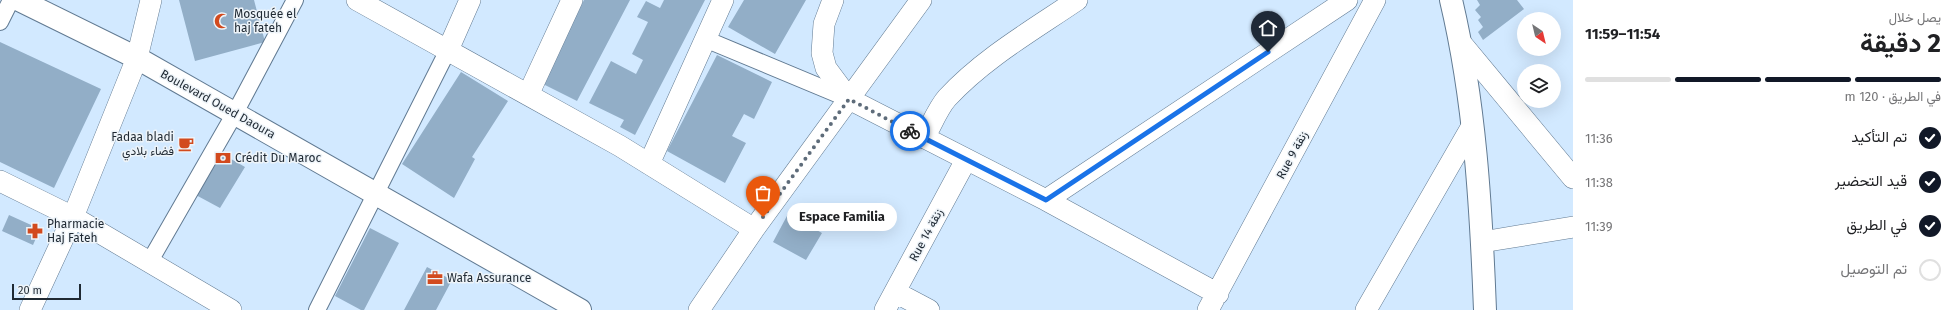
<!DOCTYPE html>
<html lang="ar">
<head>
<meta charset="utf-8">
<style>
	:root { --surface:#fff; --page:#f6f6f6; --text:#202124; --muted:#757577; --line:#e0e0e0; --accent:#111827 }
	body { margin:0; font-family:"Fira Sans",Vazirmatn,sans-serif; background:var(--page); color:var(--text); direction:rtl; height:100vh; display:flex; flex-direction:column; font-size:15px; white-space:nowrap }
	* { box-sizing:border-box; margin:0 }
	p { font-size:13px; color:var(--muted) }
	.icon { flex:none; width:22px; height:22px; fill:none; stroke:currentColor; stroke-width:2; stroke-linecap:round; stroke-linejoin:round }
	.map { position:relative; flex:1; overflow:hidden; direction:ltr }
	.drawer { display:flex; flex-direction:column; background:var(--surface); width:380px }
	.drawer>* { flex:none }
	.needle { width:26px; rotate:145deg }
	.tools { position:absolute; left:1517px; top:12px; display:grid; gap:8px }
	.tools a { display:grid; place-items:center; width:44px; height:44px; border-radius:50%; background:var(--surface); box-shadow:0 4px 16px #0002; font-size:20px }
	.scale { position:absolute; left:12px; bottom:10px; width:69px; box-sizing:border-box; padding-left:4px; border:2px solid #1f2933; border-top:0; font-size:11px; line-height:14px; white-space:nowrap; color:#1f2933; -webkit-text-stroke:3px #eef4f9; paint-order:stroke }
	.pin { position:absolute; display:grid; place-items:center; width:34px; height:34px; color:#fff; margin:-41px -17px; border-radius:50% 50% 50% 0; rotate:-45deg; box-shadow:0 0 4px #0007 }
	.pin .icon { rotate:45deg }
	.courier { position:absolute; display:grid; place-items:center; width:40px; height:40px; margin:-20px; border:3px solid #1a73e8; border-radius:50%; background:#fff; color:#222; box-shadow:0 1px 5px #0007 }
	.bubble { position:absolute; height:28px; border-radius:14px; background:var(--surface); box-shadow:0 4px 16px #0002; font-size:13px; font-weight:700; line-height:28px; text-align:center; direction:rtl }
	.head em { font-style:normal; font-weight:700 }
	.head div { display:flex; flex-direction:column-reverse }
	.head { display:flex; align-items:center; justify-content:space-between; height:68px; padding:0 12px }
	h1 { font-size:26px; font-weight:700; line-height:30px }
	.bar { display:grid; grid-template-columns:repeat(4,1fr); gap:6px 4px; align-content:center; height:48px; padding:0 12px }
	.bar i { height:5px; border-radius:3px; background:var(--line) }
	.bar .current { background:var(--accent) }
	.bar p { grid-column:span 4 }
	ol { padding:0 12px; list-style:none }
	li { display:flex; align-items:center; gap:12px; height:44px }
	li p { margin-inline-start:auto }
	li .icon { padding:4px; border-radius:50%; background:var(--accent); color:#fff; stroke-width:4 }
	li:last-child { color:var(--muted) }
	li i { width:22px; height:22px; border:2px solid var(--line); border-radius:50% }
	main { display:flex; flex:1; min-height:0 }
	.map>svg:first-child { display:block }
</style>
</head>
<body>
<main>
<section class="drawer">
<div class="head"><div><h1>2 دقيقة</h1><p>يصل خلال</p></div><em>11:54–11:59</em></div>
<div class="bar"><i class="current"></i><i class="current"></i><i class="current"></i><i></i><p>في الطريق · 120 m</p></div>
<ol>
<li><svg class="icon" aria-label="check" viewBox="0 0 24 24"><path d="M5 12l5 5 9-10"/></svg>تم التأكيد<p>11:36</p></li>
<li><svg class="icon" aria-label="check" viewBox="0 0 24 24"><path d="M5 12l5 5 9-10"/></svg>قيد التحضير<p>11:38</p></li>
<li><svg class="icon" aria-label="check" viewBox="0 0 24 24"><path d="M5 12l5 5 9-10"/></svg>في الطريق<p>11:39</p></li>
<li><i></i>تم التوصيل</li>
</ol>
</section>
<div class="map">
<svg width="1573" height="310" viewBox="0 0 1573 310">
	<rect width="100%" height="100%" fill="#d2e9ff"/>
	<!-- building -->
	<path fill="#92aec7" d="M179 0H254L265 42 195 61Z
		M584 0H630L577 101 541 83Z
		M664 0H705L635 135 620 127 624 120 589 103 611 61 636 74 643 60 632 54 648 22 637 17 646 1 660 8Z
		M744 0H806L775 54 728 27Z
		M1477 0H1517L1524 9 1483 40 1478 32 1483 27 1478 20 1481 17 1475 10 1480 5Z
		M0 42 101 89 54 188 0 162Z
		M717 55 772 82 754 119 744 114 732 136 746 143 725 183 667 151Z
		M461 72 508 101 472 157 475 159 454 198 402 164Z
		M219 152 245 167 220 208 194 194Z
		M788 214 822 233 806 260 773 242Z
		M9 215 40 229 33 245 2 231Z
		M370 228 399 243 364 310H361L335 296Z
		M427 267 452 280 436 310H404Z"/>
	<g fill="none" stroke-linecap="round" stroke-linejoin="round">
		<defs>
			<path id="pedestrian" d="M0 22 11 0
				M705 39 849 99
				M150 261 235 113 295 0
				M317 310 448 50"/>
			<path id="minor" d="M357 0 620 146 754 229
				M833 0 824 24 822 53 826 68 849 99 1046 200 1218 294
				M1461 43 1573 178
				M448 50 470 0
				M528 95 572 0
				M924 138C931 126 938 108 947 98 984 58 1033 30 1077 0
				M649 164 723 0
				M0 181 73 217 231 310
				M1046 200 1347 0
				M1482 242 1573 227
				M895 292 929 310
				M30 310 73 217 137 58 151 0
				M699 310 754 229 921 0
				M885 310 966 160
				M1208 310 1375 0
				M1366 310 1472 126"/>
			<path id="tertiary" d="M19 0 137 58 580 310
				M1451 0C1475 101 1481 206 1485 310"/>
		</defs>
		<!-- pedestrian casing -->
		<use href="#pedestrian" stroke="#617a92" stroke-width="18"/>
		<!-- minor casing -->
		<use href="#minor" stroke="#617a92" stroke-width="22"/>
		<!-- tertiary casing -->
		<use href="#tertiary" stroke="#617a92" stroke-width="24"/>
		<!-- pedestrian -->
		<use href="#pedestrian" stroke="#fff" stroke-width="16"/>
		<!-- minor -->
		<use href="#minor" stroke="#fff" stroke-width="21"/>
		<!-- tertiary -->
		<use href="#tertiary" stroke="#fff" stroke-width="22"/>
	</g>
	<g fill="none" stroke-linecap="round" stroke-linejoin="round">
		<!-- done -->
		<path stroke="#5e6c7a" stroke-width="4" stroke-dasharray="0 7.2" d="M763 217 849 99 910 131"/>
		<!-- route -->
		<path stroke="#1a73e8" stroke-width="5" d="M910 131 1046 200 1268 52"/>
	</g>
	<!-- icons -->
	<defs>
		<symbol id="mosque-bare" viewBox="-9 -9 18 18"><path d="M3.5-4.9A6 6 0 1 0 3.5 4.9A5 5 0 1 1 3.5-4.9Z" fill="#d24a1e" stroke="#eef4f9" stroke-width="2.5" paint-order="stroke"/></symbol>
		<symbol id="cafe-bare" viewBox="-9 -9 18 18"><path d="M-5.5-4.5H6V0H3Q3 3.5 0 3.5H-2.5Q-5.5 3.5-5.5 0ZM3-3.2v2h1.7v-2ZM-6 4.5H4V6H-6Z" fill="#d24a1e" stroke="#eef4f9" stroke-width="2.5" paint-order="stroke"/></symbol>
		<symbol id="bank-bare" viewBox="-9 -9 18 18"><path d="M-6-4H6V4H-6ZM0-2.3a2.3 2.3 0 1 0 0 4.6a2.3 2.3 0 1 0 0-4.6Z" fill="#d24a1e" stroke="#eef4f9" stroke-width="2.5" paint-order="stroke"/></symbol>
		<symbol id="pharmacy-bare" viewBox="-9 -9 18 18"><path d="M-2-6h4v4h4v4h-4v4h-4v-4h-4v-4h4Z" fill="#d24a1e" stroke="#eef4f9" stroke-width="2.5" paint-order="stroke"/></symbol>
		<symbol id="office-bare" viewBox="-9 -9 18 18"><path d="M-6-3h4V-5.5h4V-3h4V5H-6ZM-1-4.5V-3h2v-1.5ZM-6 0V1H6V0Z" fill="#d24a1e" stroke="#eef4f9" stroke-width="2.5" paint-order="stroke"/></symbol>
	</defs>
	<g fill-rule="evenodd">
		<use href="#mosque-bare" x="211" y="10" width="22" height="22"/>
		<use href="#cafe-bare" x="175" y="133" width="22" height="22"/>
		<use href="#bank-bare" x="212" y="147" width="22" height="22"/>
		<use href="#pharmacy-bare" x="24" y="220" width="22" height="22"/>
		<use href="#office-bare" x="424" y="267" width="22" height="22"/>
	</g>
	<g text-anchor="middle" dominant-baseline="central" stroke-width="3" stroke-linejoin="round" paint-order="stroke">
		<!-- poi labels -->
		<g font-size="12" fill="#1f2933" stroke="#eef4f9" text-anchor="start">
			<text x="234" y="14">Mosquée el<tspan x="234" dy="14">haj fateh</tspan></text>
			<text x="174" y="137" text-anchor="end">Fadaa bladi<tspan x="174" dy="14">فضاء بلادي</tspan></text>
			<text x="235" y="158">Crédit Du Maroc</text>
			<text x="47" y="224">Pharmacie<tspan x="47" dy="14">Haj Fateh</tspan></text>
			<text x="447" y="278">Wafa Assurance</text>
		</g>
		<!-- street labels -->
		<g font-size="12" fill="#1f2933" stroke="#eef4f9">
			<text transform="translate(218 104) rotate(29)">Boulevard Oued Daoura</text>
			<text transform="translate(1292 155) rotate(-62)">Rue 9 زنقة</text>
			<text transform="translate(926 235) rotate(-62)">Rue 14 زنقة</text>
		</g>
	</g>
</svg>
<div class="tools">
<a><svg class="needle" viewBox="-14 -14 28 28"><path d="M0-13l5 13h-10z" fill="#e53935"/><path d="M0 13l5-13h-10z" fill="#757577"/></svg></a>
<a><svg class="icon" aria-label="layers" viewBox="0 0 24 24"><path d="M12 4l9 5-9 5-9-5zM3 14l9 5 9-5"/></svg></a>
</div>
<div class="scale">20 m</div>
<div class="pin" style="left:763px;top:217px;background:#ea580c"><svg class="icon" aria-label="bag" viewBox="0 0 24 24"><path d="M5 8h14l-1 12H6zM9 8a3 3 0 0 1 6 0"/></svg></div>
<div class="pin" style="left:1268px;top:52px;background:#1f2937"><svg class="icon" aria-label="home" viewBox="0 0 24 24"><path d="M3 11l9-7 9 7M6 9v11h12V9"/></svg></div>
<div class="courier" style="left:910px;top:131px"><svg class="icon" aria-label="bike" viewBox="0 0 24 24"><circle cx="6" cy="16" r="4"/><circle cx="18" cy="16" r="4"/><path d="M6 16l4-8h5l3 8M10 8l3 8H6M13 5h3"/></svg></div>
<div class="bubble" style="left:787px;top:203px;width:110px">Espace Familia</div>
</div>
</main>
</body>
</html>
